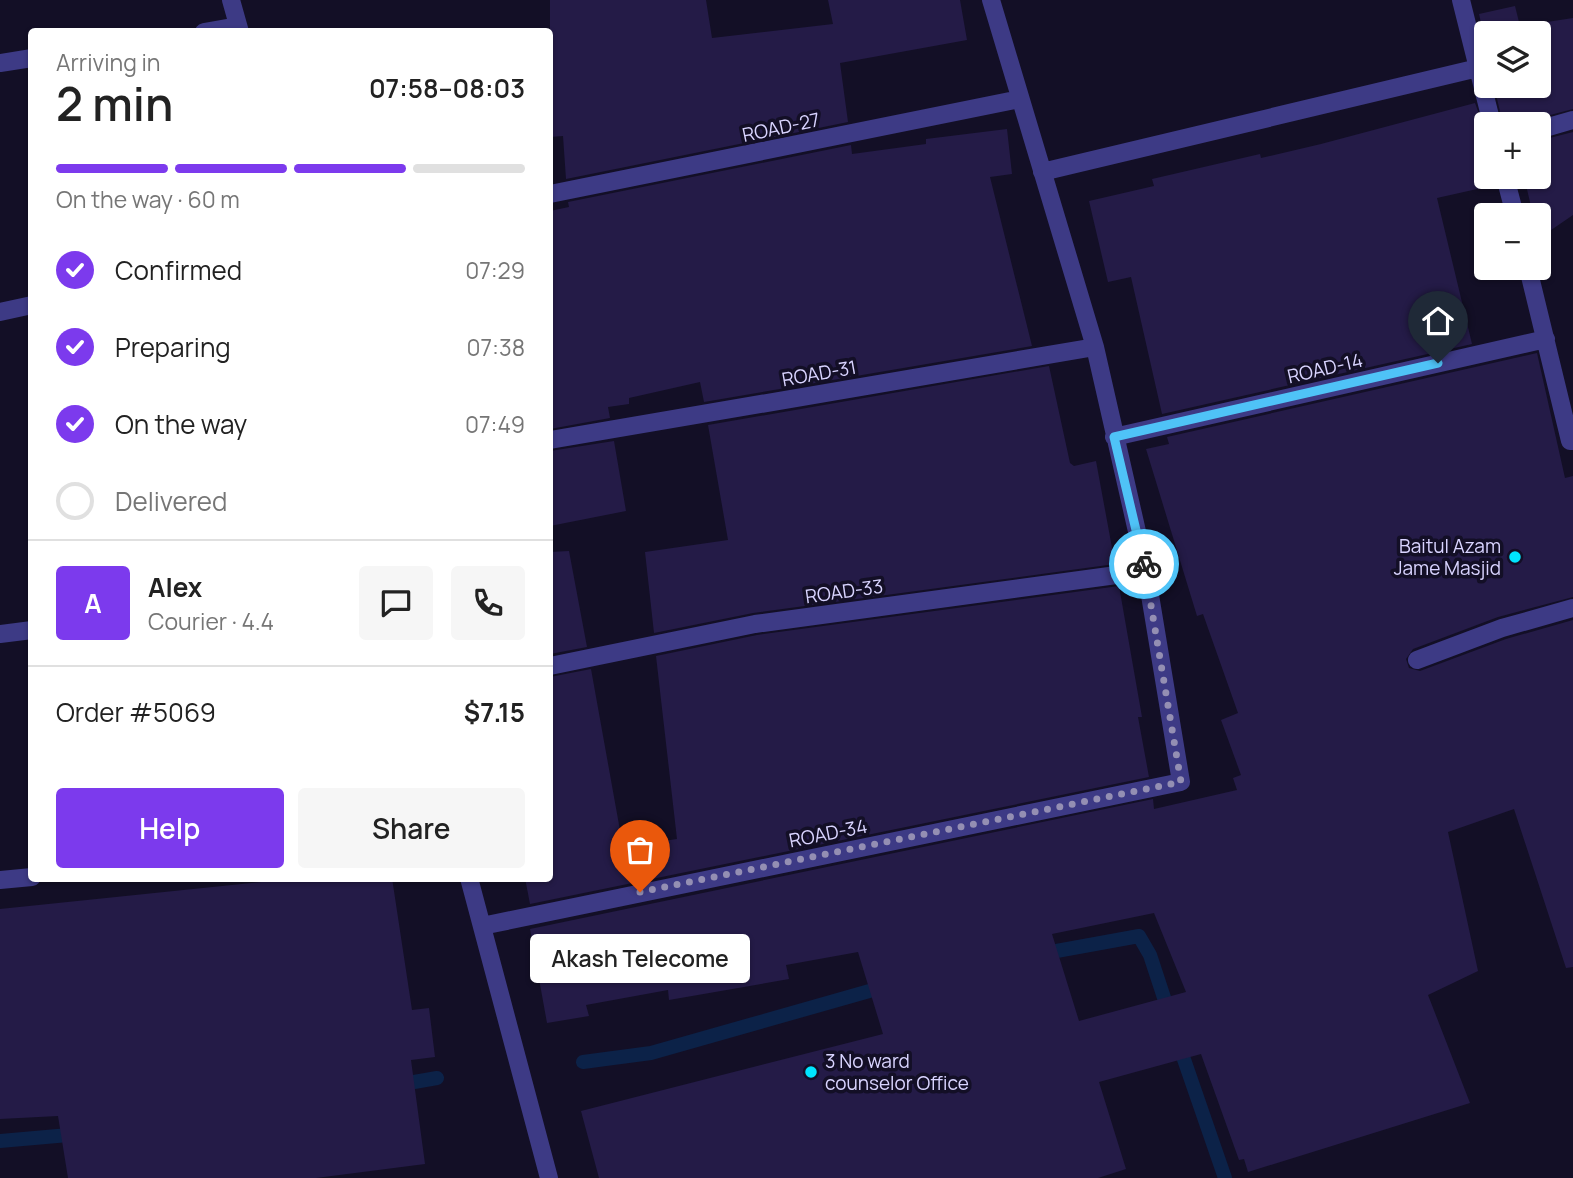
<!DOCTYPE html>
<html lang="en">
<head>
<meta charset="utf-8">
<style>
	:root { --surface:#fff; --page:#f6f6f6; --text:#222; --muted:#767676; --line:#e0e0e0; --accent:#7c3aed }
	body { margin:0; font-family:Manrope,sans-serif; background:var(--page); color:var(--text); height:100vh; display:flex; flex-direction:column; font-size:26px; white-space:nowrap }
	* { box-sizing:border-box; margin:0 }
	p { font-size:23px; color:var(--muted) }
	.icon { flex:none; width:38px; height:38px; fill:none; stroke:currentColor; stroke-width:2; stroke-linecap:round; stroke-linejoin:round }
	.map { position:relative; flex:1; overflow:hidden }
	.side { position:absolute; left:28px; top:28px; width:525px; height:854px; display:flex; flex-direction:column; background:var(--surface); border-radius:7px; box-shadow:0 2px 5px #0004 }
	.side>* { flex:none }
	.fabs { position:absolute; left:1474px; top:21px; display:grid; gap:14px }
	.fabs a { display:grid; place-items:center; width:77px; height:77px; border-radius:7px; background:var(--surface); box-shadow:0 2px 5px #0004; font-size:35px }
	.pin { position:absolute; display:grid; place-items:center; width:60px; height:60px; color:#fff; margin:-72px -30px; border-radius:50% 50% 50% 0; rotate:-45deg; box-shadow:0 0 7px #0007 }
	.pin .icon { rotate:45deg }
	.courier { position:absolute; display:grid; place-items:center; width:70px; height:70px; margin:-35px; border:5px solid #4fc3f7; border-radius:50%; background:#fff; color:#222; box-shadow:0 2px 9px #0007 }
	.bubble { position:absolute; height:49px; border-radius:7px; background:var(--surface); box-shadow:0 2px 5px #0004; font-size:23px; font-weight:600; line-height:49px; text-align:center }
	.head em { font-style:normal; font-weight:600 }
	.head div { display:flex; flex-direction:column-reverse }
	.head { display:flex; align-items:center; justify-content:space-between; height:119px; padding:0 28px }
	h1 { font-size:46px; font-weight:600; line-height:52px }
	.bar { display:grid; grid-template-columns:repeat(4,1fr); gap:10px 7px; align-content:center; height:84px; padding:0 28px }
	.bar i { height:9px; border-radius:5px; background:var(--line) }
	.bar .current { background:var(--accent) }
	.bar p { grid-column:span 4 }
	.line { display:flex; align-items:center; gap:18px; padding:0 28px; border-top:2px solid var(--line) }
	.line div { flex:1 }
	.round { display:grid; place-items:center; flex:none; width:74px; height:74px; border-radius:7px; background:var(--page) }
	ol { padding:0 28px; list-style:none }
	li { display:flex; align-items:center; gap:21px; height:77px }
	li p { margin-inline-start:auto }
	li .icon { padding:7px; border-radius:50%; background:var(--accent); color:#fff; stroke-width:4 }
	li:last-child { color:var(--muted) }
	li i { width:38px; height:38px; border:4px solid var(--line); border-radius:50% }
	.button { display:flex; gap:14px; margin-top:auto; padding:14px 28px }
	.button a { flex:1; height:80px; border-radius:7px; background:var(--accent); color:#fff; font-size:28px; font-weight:600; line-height:80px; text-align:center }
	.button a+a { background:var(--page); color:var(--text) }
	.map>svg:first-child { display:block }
</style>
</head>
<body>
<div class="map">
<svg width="1573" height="1178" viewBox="0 0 1573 1178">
	<rect width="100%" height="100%" fill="#130f26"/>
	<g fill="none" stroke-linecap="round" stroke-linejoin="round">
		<!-- stream -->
		<path stroke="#0c2248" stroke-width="14" d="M1040 954 1139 936 1150 955 1170 1016
			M1178 1042 1225 1178
			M583 1062 651 1053 887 986
			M397 1085 437 1078
			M0 1141 80 1134"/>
	</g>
	<!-- building -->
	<path fill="#241b47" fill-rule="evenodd" d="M550 0H706L712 38 833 24 828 0H960L967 40 840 63 848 122 566 179 563 136 550 137Z
		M1515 6 1520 26 1573 18V109L1535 119 1529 124H1503L1494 86H1538V33H1486V45L1479 14Z
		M1475 103 1486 133V177H1494L1495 185 1437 198 1472 344 1162 414 1131 277 1108 282 1089 201 1154 186 1152 179 1260 154 1261 158 1321 144Z
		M1007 129 1012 174 990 177 1032 346 704 402 700 382 629 398V404L608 407 610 418 550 429V211L569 207 568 202 851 145 852 154 926 144V139Z
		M1573 132V215L1538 239V215H1533L1526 185 1519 186 1517 177H1538V141Z
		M1537 353 1565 478 1573 476V597L1498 617 1413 649 1406 659 1409 668 1420 671 1506 639 1573 620V967L1566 968 1514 809 1448 832 1478 971 1428 995 1470 1103 1248 1172 1244 1159 1239 1160 1201 1054 1099 1082 1126 1169 1098 1178H599L581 1111 883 1034 858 952 786 965 789 979 669 1000 668 990 586 1005 589 1016 547 1023 530 929 1153 799 1154 809 1237 790 1233 778 1241 775 1221 720 1238 713 1203 614 1197 616 1146 449 1169 444 1167 437ZM1154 913 1186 992 1079 1021 1052 934Z
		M1049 366 1070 463 1074 466 1096 461 1115 564 753 613 654 633 645 552 728 540 708 425Z
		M614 441 626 511 550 526V451Z
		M569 551 587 647 550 654V552Z
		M1119 586 1142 717H1138L1149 777 530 904 525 878H550V677L591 669 623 847 677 839 656 656 757 635Z
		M261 878H392L412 1010 429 1008 435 1057 411 1060 425 1164 316 1178H68L58 1116 0 1119V909L261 882Z"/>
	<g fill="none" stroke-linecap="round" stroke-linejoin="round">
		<!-- street -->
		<path stroke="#3d3a85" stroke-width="18" d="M231 0 240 32
			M1461 0 1492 124
			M204 32 238 26
			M0 63 32 58
			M1538 130 1573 120
			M1042 172 1478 68
			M1505 177 1515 215
			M550 194 1020 99
			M1528 268 1570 441H1573
			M0 312 32 305
			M1114 437 1546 339
			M550 440 1095 347
			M0 634 32 630
			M1417 660 1502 628 1573 608
			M550 666 755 624 1146 571
			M469 878 549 1178
			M0 880 32 877
			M482 926 1181 782 1146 571 1095 347 991 0"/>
	</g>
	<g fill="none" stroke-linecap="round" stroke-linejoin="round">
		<!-- done -->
		<path stroke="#948fb3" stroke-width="7" stroke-dasharray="0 12.6" d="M640 892 1181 782 1144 564"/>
		<!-- route -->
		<path stroke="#4fc3f7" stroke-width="9" d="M1144 564 1114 437 1438 363"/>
	</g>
	<!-- markers -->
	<g fill="#00e5ff" stroke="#130f26" stroke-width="2.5">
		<circle cx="1515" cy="557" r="7"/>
		<circle cx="811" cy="1072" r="7"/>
	</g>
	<g text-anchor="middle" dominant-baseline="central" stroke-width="7" stroke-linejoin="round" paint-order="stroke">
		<!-- street labels -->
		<g font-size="19" fill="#d9d4ff" stroke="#130f26">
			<text transform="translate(781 127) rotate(-12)">ROAD-27</text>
			<text transform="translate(1325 368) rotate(-13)">ROAD-14</text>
			<text transform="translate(819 373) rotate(-10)">ROAD-31</text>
			<text transform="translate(844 591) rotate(-8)">ROAD-33</text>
			<text transform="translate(828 833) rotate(-11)">ROAD-34</text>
		</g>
		<!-- poi labels -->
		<g font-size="19" fill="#d9d4ff" stroke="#130f26" text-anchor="end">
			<text x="1501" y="546">Baitul Azam<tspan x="1501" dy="22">Jame Masjid</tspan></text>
			<text x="825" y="1061" text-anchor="start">3 No ward<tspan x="825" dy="22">counselor Office</tspan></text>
		</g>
	</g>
</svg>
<div class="fabs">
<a><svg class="icon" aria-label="layers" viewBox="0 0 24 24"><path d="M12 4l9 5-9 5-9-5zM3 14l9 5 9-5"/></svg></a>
<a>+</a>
<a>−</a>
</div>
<div class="pin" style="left:640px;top:892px;background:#ea580c"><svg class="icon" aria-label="bag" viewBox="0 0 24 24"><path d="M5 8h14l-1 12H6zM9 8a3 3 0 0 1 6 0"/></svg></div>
<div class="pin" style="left:1438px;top:363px;background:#1f2937"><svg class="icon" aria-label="home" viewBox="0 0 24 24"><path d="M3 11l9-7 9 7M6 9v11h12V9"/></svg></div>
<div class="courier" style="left:1144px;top:564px"><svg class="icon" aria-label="bike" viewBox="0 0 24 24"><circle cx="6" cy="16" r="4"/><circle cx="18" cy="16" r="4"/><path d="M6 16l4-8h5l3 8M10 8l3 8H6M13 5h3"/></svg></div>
<div class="bubble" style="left:530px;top:934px;width:220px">Akash Telecome</div>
<section class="side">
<div class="head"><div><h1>2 min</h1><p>Arriving in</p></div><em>07:58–08:03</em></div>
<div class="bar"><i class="current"></i><i class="current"></i><i class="current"></i><i></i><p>On the way · 60 m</p></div>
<ol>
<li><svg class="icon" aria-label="check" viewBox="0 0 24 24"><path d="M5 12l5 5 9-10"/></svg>Confirmed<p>07:29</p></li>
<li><svg class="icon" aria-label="check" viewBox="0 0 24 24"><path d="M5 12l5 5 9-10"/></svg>Preparing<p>07:38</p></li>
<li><svg class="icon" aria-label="check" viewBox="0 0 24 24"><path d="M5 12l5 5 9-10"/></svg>On the way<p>07:49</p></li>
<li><i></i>Delivered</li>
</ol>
<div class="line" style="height:126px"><b class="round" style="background:var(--accent);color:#fff">A</b><div><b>Alex</b><p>Courier · 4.4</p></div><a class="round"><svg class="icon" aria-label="chat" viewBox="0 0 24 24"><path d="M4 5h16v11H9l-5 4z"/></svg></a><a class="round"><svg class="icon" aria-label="phone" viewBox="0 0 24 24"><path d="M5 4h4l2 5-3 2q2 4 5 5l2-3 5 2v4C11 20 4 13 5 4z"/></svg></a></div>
<div class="line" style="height:91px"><div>Order #5069</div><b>$7.15</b></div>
<div class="button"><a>Help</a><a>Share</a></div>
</section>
</div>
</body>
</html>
